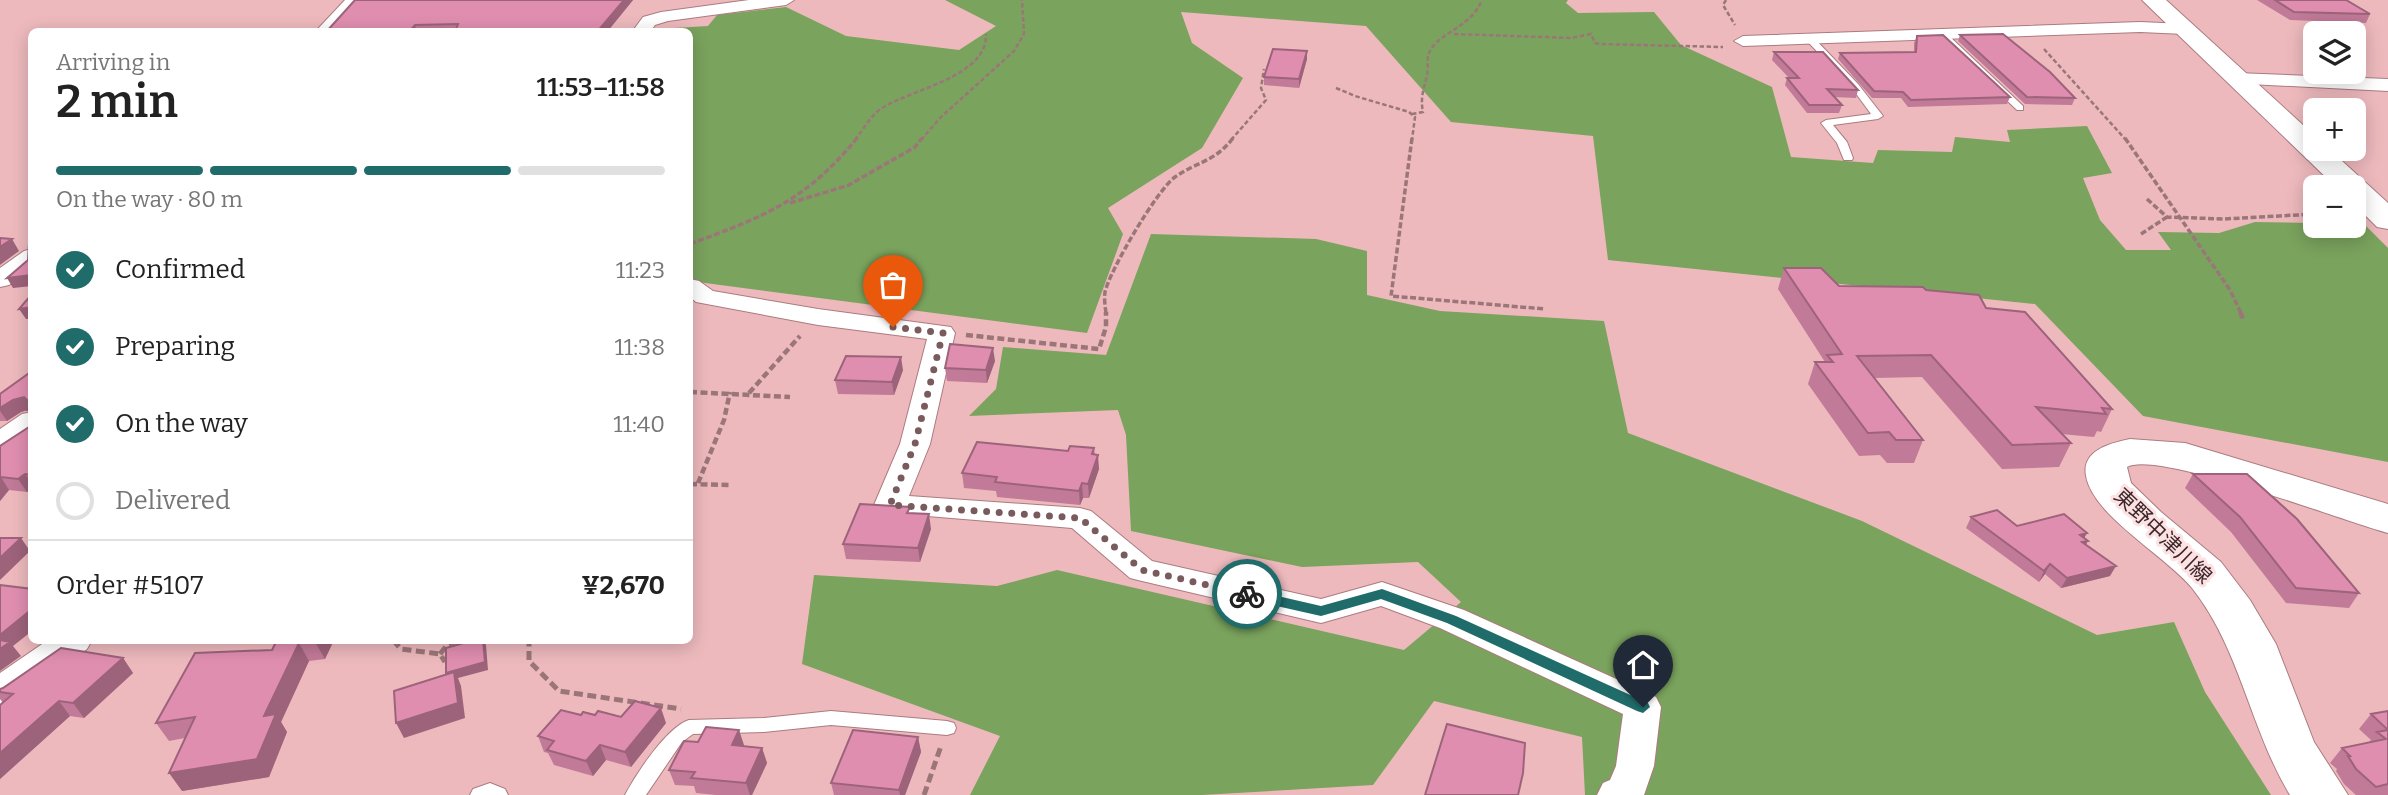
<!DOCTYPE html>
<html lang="en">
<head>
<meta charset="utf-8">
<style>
	:root { --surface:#fff; --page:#f2f2f2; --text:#222; --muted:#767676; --line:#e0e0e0; --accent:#206c6b }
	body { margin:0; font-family:Bitter,"Noto Sans JP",serif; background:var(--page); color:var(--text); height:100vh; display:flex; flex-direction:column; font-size:26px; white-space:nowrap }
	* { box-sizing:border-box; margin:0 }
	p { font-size:23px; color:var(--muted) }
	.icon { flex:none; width:38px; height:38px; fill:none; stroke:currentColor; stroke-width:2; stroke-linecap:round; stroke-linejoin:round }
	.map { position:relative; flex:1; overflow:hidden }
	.details { position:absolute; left:28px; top:28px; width:665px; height:616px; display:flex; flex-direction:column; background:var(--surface); border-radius:10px; box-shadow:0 4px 18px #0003 }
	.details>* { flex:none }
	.tools { position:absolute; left:2303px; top:21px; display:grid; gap:14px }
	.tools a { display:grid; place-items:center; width:63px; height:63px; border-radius:10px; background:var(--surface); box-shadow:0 4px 18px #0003; font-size:35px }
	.pin { position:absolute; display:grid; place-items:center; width:60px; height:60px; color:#fff; margin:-72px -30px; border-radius:50% 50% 50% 0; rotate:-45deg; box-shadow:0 0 7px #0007 }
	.pin .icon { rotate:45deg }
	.courier { position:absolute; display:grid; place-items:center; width:70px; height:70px; margin:-35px; border:5px solid #206c6b; border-radius:50%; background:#fff; color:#222; box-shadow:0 2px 9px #0007 }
	.summary em { font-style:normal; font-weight:600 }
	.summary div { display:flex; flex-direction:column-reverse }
	.summary { display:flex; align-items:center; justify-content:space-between; height:119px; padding:0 28px }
	h1 { font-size:46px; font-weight:600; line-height:52px }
	.bar { display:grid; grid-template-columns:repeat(4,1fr); gap:10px 7px; align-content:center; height:84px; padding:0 28px }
	.bar i { height:9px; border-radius:5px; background:var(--line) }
	.bar .current { background:var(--accent) }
	.bar p { grid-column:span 4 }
	.line { display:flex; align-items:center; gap:18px; padding:0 28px; border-top:2px solid var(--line) }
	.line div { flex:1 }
	ol { padding:0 28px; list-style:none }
	li { display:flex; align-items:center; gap:21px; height:77px }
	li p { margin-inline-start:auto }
	li .icon { padding:7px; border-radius:50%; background:var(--accent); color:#fff; stroke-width:4 }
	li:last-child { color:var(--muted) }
	li i { width:38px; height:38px; border:4px solid var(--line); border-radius:50% }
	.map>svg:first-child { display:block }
</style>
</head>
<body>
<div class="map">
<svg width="2388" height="795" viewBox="0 0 2388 795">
	<rect width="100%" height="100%" fill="#edb9bd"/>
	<!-- forest -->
	<path fill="#7aa35d" d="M945 0H1568L1566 3 1578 13 1654 12 1681 45 1772 87 1791 157 1873 163 1878 150 1952 152 1955 137 2010 142 2007 130 2087 126 2112 173 2083 178 2100 220 2126 250H2171L2158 232 2219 233 2255 222 2315 223V226L2364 224 2388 248V462L2143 416 2035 304 1608 260 1593 136 1451 122 1366 26 1181 12 1192 43 1243 78 1202 148 1108 208 1123 234 1087 333 690 281V32H654L658 29 708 26 717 15 786 7 846 36 959 50 996 26Z
		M1151 234 1316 239 1367 251V295L1440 311 1604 321 1628 433 1862 521 2097 635 2174 622 2205 692 2271 795H1585L1582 737 1434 701 1373 785 1202 795H970L1000 736 802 664 814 575 997 586 1057 570 1404 650 1461 602 1418 562 1302 567 1131 531 1126 435 1118 410 969 416 996 389 1003 347 1106 355Z"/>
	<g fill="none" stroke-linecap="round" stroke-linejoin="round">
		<defs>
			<path id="lane" d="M1941 34H1947L2023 106V110H2017L1941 38Z
				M1807 37H1813L1858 84 1883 116 1878 119 1833 125 1847 142 1853 158 1852 160H1844L1837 143 1821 123 1826 120 1871 114 1852 88 1807 41Z
				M831 711 947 721 954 723 956 728 954 733 947 735 831 725 764 732 693 734 682 742 646 795H625C636 774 667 727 689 720L764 718Z
				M490 783 505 789 508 795H470L473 789Z"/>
			<path id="street" d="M345 0H363L333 32H315Z
				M749 0H794L786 5 668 21 655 25 650 32H632L643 17 661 12Z
				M2140 22 2185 24 2194 29 2185 34 2140 32 1743 46 1734 41 1743 36Z
				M2236 73 2388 79V91L2229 83 2227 79Z
				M32 249V268L9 285 0 287V268L24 251Z
				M690 279 699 281 713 291 818 309 951 327 955 333 930 444 909 496 1080 508 1091 511 1152 561 1321 599 1382 582 1464 610 1656 697 1661 707 1654 766 1644 795H1597L1603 783 1610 780 1616 766 1623 714 1440 628 1381 606 1321 623 1142 581 1130 578 1072 528 879 512 874 505 900 444 927 339 818 325 696 302 690 297Z
				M32 412V434L10 449 0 452V429L22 414Z
				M48 640H92L87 649 13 701 0 705V673Z"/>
			<path id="secondary" d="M2142 0H2166L2315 136V149H2329L2388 203V229L2377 227 2354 204V187H2336Z
				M2130 439 2185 443 2388 504V533C2346 522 2155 449 2127 467L2131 483 2161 512 2221 562 2250 600 2276 644 2314 742 2348 795H2290C2249 727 2241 650 2192 588 2166 556 2093 516 2086 476 2081 450 2111 443 2130 439Z"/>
		</defs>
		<!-- lane casing -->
		<use href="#lane" stroke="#ab7b7f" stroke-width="2"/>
		<!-- street casing -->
		<use href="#street" stroke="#ab7b7f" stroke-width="2"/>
		<!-- secondary casing -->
		<use href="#secondary" stroke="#ab7b7f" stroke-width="2"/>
		<!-- path-far3 -->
		<path stroke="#9b7679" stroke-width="2.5" stroke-dasharray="4.5 2.5" stroke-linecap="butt" d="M1726 0 1723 5 1735 25
			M1454 34 1571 38 1591 34 1595 43 1600 44 1723 47
			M2044 49 2126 140
			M1336 88 1355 96 1409 112 1415 117 1412 140
			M1412 114 1423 112C1420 97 1424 89 1427 75 1429 68 1426 60 1429 53 1437 33 1471 28 1482 0
			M855 140C864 129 871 114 884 107 913 89 988 76 986 34
			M921 140 940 118 1014 51 1024 34 1022 0
			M1231 140 1266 100 1261 88 1264 69"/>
		<!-- path-far2 -->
		<path stroke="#9b7679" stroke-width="3.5" stroke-dasharray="6 2.5" stroke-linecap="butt" d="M1412 138 1391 296 1545 309
			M2125 138 2230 290 2241 313
			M2147 199 2167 217 2224 219 2315 214
			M790 203 849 185 915 147 922 138
			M2141 234 2167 217
			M690 244C763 217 806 201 857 138
			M1106 313C1105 306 1104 298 1105 292 1110 270 1157 190 1175 177 1196 162 1215 162 1233 138"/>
		<!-- path-far1 -->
		<path stroke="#9b7679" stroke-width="4.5" stroke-dasharray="7 3.5" stroke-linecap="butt" d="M2240 312 2244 321
			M966 335 1099 349 1106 327V312
			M690 392 790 397
			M749 393 800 336
			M698 483 724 420 730 392
			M690 484 729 485"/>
		<!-- path -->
		<path stroke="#9b7679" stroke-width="5" stroke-dasharray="9 4.5" stroke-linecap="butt" d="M393 640 401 649 440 654 445 662
			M525 640 529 642V661L559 691 681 709
			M440 654 448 644 461 640
			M924 795 941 746"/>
		<!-- lane -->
		<use href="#lane" fill="#fff" fill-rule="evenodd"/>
		<!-- street -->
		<use href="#street" fill="#fff" fill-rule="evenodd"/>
		<!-- secondary -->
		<use href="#secondary" fill="#fff" fill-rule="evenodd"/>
	</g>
	<!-- wall -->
	<path fill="#c17a97" d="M633 0 607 32H326Z
		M2257 0H2346L2370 14 2366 23 2290 20Z
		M1960 35 2075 98 2072 105 2025 104 1958 41Z
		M1917 36 2010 97 2007 104 1908 107 1901 98H1872L1838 59 1840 53 1914 52V43Z
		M1307 51V59L1299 88 1264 85V77Z
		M1774 52 1858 90 1856 98 1834 97 1842 105 1839 113H1807L1785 85 1787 78H1789L1772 60Z
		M1784 268 1839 286 1926 290 1986 308 2112 409 2101 432 2097 431 2094 437 2061 434 2071 443 2059 467 2002 469 1922 377 1874 378 1923 440 1914 463H1887L1880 455 1859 456 1808 384 1815 362H1825L1778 289Z
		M995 361 987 383 947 381 945 368Z
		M903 370 894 395 838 394 835 380Z
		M32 371V418L27 410 21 412 7 421H0V394Z
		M32 425V489L27 492 9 490 0 501V446Z
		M1094 448 1095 455 1099 469 1089 498H1083L1080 505 997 497 996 491 964 488 962 473 1068 451Z
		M2193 474 2359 593 2349 608 2286 603 2231 532 2185 488Z
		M1971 517 2085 538 2086 545 2110 576 2061 588 2045 574 2039 582 1966 528Z
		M931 529 920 562 846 559 843 544Z
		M277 640H334L325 659 309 661 281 722 287 732 269 777 182 791 185 738 169 741 156 723 272 650Z
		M123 658 133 673 84 718 70 716 0 779V705L3 703 0 699V689Z
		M2388 711V795H2356L2344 784 2336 771 2337 769 2330 763 2342 748 2368 743 2371 740 2359 729 2371 714Z
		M581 715H595L666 723 631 767 606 760 593 776 554 765 548 753 544 752 538 736Z
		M918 737 921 752 905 795H834L831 783Z
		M698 742 744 745 743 746 762 748 767 763 752 795H716L696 793 694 786 675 785 669 770Z"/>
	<!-- shaded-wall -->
	<path fill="#9d637b" d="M624 0H633L607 32H597Z
		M415 25 417 32H409Z
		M1307 51V59L1299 88V79Z
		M12 239 19 251 0 265V247Z
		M32 275V286L13 288 7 278Z
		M32 307V319H26L19 309Z
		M993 348 995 361 987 383 986 370Z
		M901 357 903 370 894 395 892 382Z
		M24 397 31 409 21 412 7 421 0 411V408L13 400Z
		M1098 455 1099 469 1089 498 1088 484Z
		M25 474 32 483V489L27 492 18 479Z
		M1 477 9 490 0 501V478Z
		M1082 483 1083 498 1080 505 1079 491Z
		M929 514 931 529 920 562 918 548Z
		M2087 533 2082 542 2088 541 2082 552 2080 535Z
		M21 538 30 551 0 580V558Z
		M2050 564 2045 574 2039 582 2044 571Z
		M2116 566 2110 576 2061 588 2067 578Z
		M32 609V631L13 646 21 656 0 671V635Z
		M315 640H334L325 659 315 642Z
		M483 640 486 645 488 670 458 678 461 686 465 718 404 738 396 723 450 681 446 673Z
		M299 643 309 661 281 722 287 732 269 777 182 791 169 773 264 716Z
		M123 658 133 673 84 718 73 703Z
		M59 701 70 716 0 779V753Z
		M661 708 666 723 631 767 625 752Z
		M739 730 744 745 736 760 732 745Z
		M918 737 921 752 905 795H900L899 790Z
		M600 745 606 760 593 776 586 761Z
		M762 748 767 763 752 795H750L746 783Z"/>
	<!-- building -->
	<path fill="#e08eb0" stroke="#9d637b" stroke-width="2" d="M355 0H624L597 32H455L458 24 415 25 409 32H326Z
		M2275 0H2346L2370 14 2294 12Z
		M2003 34 2050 72 2075 98 2027 97 1960 35Z
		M1943 35 2010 97 1911 100 1903 92 1874 91 1840 53 1916 52 1917 36Z
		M1273 49 1307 51 1299 79 1264 77Z
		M1774 52H1823L1858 90 1827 89 1842 105H1809L1787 78H1799Z
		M0 238 12 239 0 247Z
		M29 243 32 244V275L7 278 28 260Z
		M1784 268H1821L1839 286 1923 287 1926 290 1979 295 1986 308 2025 312 2112 409 2102 408 2106 414 2036 407 2071 443 2012 445 1931 355 1857 356 1923 440H1896L1889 432 1868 433 1815 362H1833L1827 355 1842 354Z
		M32 294V307L19 309Z
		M950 344 993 348 986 370 945 368Z
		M846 356 901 357 892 382 835 380Z
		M32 371V411L27 410V400L24 397 13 400 0 408V394Z
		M32 425V475L25 474 18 479 1 477 0 478V446Z
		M977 442 1068 451 1070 446 1094 448 1092 454 1098 455 1088 484 1082 483 1079 491 995 482 997 477 962 473Z
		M2193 474H2247L2297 519 2359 593 2296 588 2240 517Z
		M860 504 910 507 907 513 929 514 918 548 843 544Z
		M1997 510 2017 526 2064 514 2087 533 2080 535 2088 541 2082 542 2116 566 2067 578 2050 564 2044 571 1971 517Z
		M0 538H21L0 558Z
		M0 585 32 589V609L0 635Z
		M0 640 10 642 0 649Z
		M277 640H315V642L299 643 264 716 276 714 257 759 169 773 195 717 156 723 195 653 272 650Z
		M474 640H483L485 662 446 673V648Z
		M61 648 123 658 73 703 59 701 0 753V705L13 694 0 692V689L3 688Z
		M454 672 458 703 396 723 394 691Z
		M635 701 661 708 625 752 600 745 586 761 547 750 554 741 538 736 561 710 581 715 583 712 595 715 598 711 621 717Z
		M2388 711V730L2371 714Z
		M1447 724 1525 743 1523 773 1518 795H1425Z
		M706 727 739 730 732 745 762 748 746 783 691 778 695 772 669 770 684 741 698 742Z
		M853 730 918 737 899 790 831 783Z
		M2388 730V784L2376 787 2356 769 2348 756H2350L2342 748 2386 739 2377 732Z"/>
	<!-- route -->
	<path fill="#206c6b" d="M1247 589 1321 606 1382 589 1456 616 1648 703 1650 707 1643 713 1637 711 1447 623 1381 599 1321 616 1242 598V591Z"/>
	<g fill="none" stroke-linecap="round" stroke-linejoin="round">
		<!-- done -->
		<path stroke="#7a5b5d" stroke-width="7" stroke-dasharray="0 12.6" d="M893 327 943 333 915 444 890 505 1080 518 1142 570 1247 594"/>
	</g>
	<g text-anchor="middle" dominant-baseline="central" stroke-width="6" stroke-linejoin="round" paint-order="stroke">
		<!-- street labels -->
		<g font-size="21" fill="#3c282a" stroke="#fde1e3">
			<text transform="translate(2163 536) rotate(44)">東野中津川線</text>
		</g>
	</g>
</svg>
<div class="tools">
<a><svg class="icon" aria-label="layers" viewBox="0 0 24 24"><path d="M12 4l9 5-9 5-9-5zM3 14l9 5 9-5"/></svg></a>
<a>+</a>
<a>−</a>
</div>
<div class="pin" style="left:893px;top:327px;background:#ea580c"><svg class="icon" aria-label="bag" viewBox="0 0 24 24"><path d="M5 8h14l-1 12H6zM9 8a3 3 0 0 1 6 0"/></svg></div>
<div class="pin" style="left:1643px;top:707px;background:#1f2937"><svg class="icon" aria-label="home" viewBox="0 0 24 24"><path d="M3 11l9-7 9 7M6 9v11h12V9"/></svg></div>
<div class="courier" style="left:1247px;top:594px"><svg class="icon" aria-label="bike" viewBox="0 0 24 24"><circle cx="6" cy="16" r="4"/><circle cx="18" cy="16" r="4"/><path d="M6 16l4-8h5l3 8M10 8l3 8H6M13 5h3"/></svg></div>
<section class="details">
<div class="summary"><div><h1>2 min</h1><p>Arriving in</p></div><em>11:53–11:58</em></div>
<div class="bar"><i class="current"></i><i class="current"></i><i class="current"></i><i></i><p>On the way · 80 m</p></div>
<ol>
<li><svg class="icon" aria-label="check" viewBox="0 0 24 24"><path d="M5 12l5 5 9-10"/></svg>Confirmed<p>11:23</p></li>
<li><svg class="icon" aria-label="check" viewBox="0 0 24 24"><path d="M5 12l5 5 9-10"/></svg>Preparing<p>11:38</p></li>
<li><svg class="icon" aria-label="check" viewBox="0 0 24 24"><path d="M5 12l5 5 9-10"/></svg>On the way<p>11:40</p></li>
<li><i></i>Delivered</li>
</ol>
<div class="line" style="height:91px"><div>Order #5107</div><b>¥2,670</b></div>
</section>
</div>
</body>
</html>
